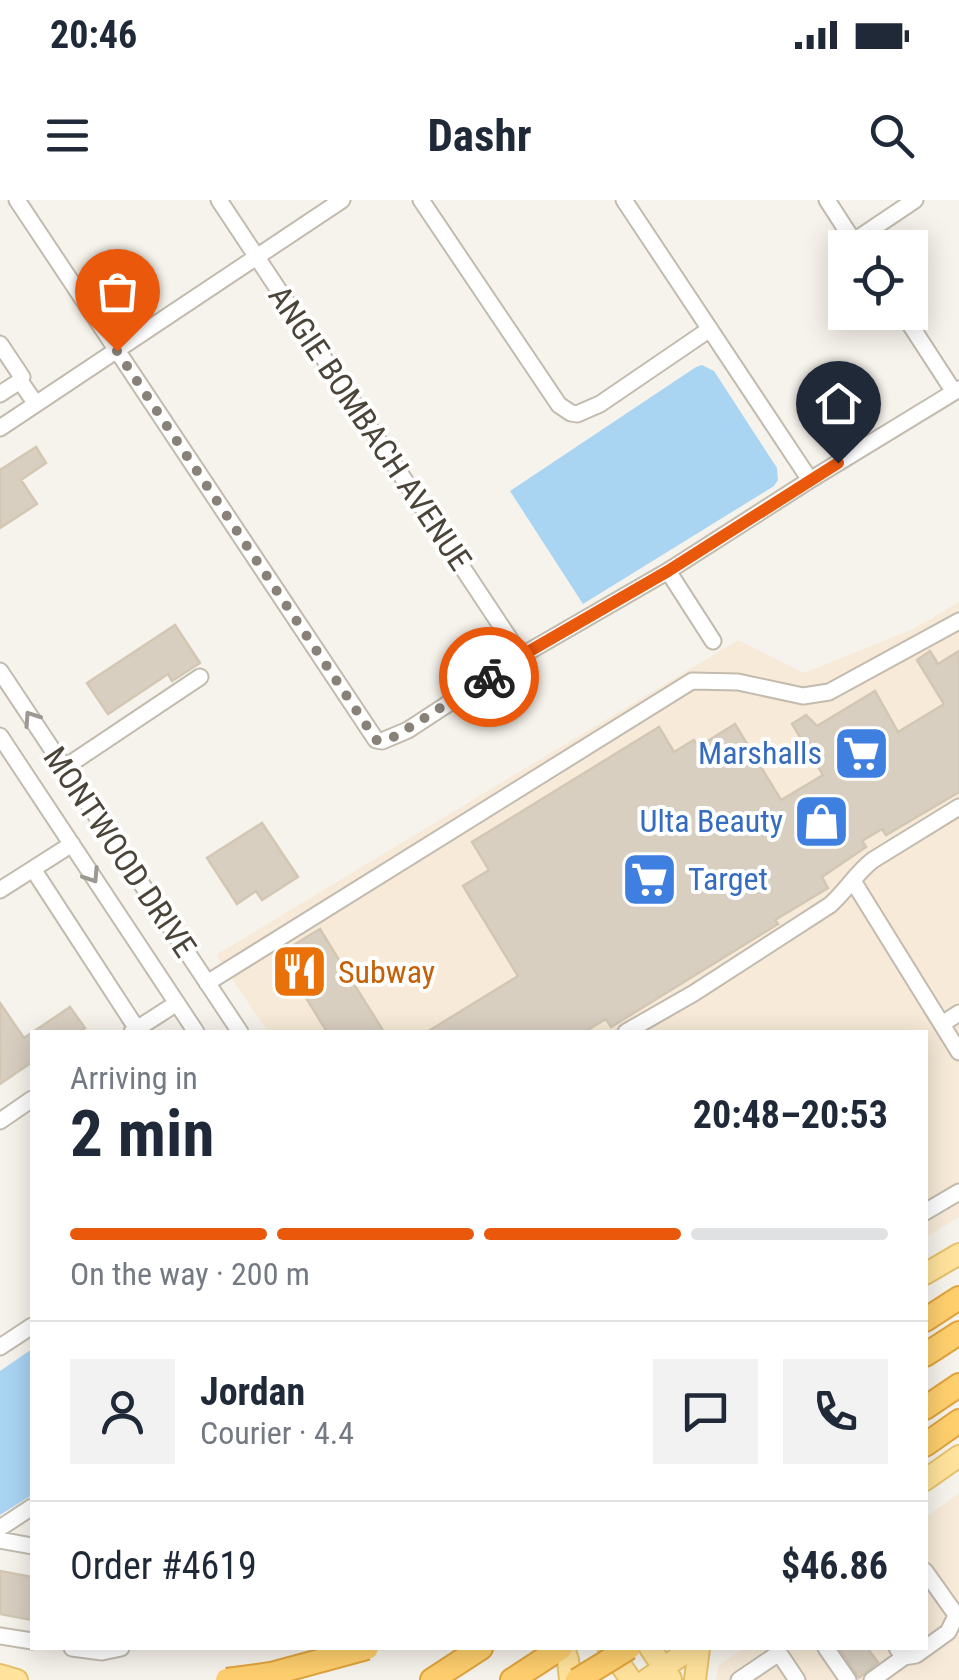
<!DOCTYPE html>
<html lang="en">
<head>
<meta charset="utf-8">
<style>
	:root { --surface:#fff; --page:#f2f2f3; --text:#1f2937; --muted:#747a83; --line:#e0e1e3; --accent:#ea580c }
	body { margin:0; font-family:"Roboto Condensed",sans-serif; background:var(--page); color:var(--text); height:100vh; display:flex; flex-direction:column; font-size:38px; white-space:nowrap }
	* { box-sizing:border-box; margin:0 }
	p { font-size:32px; color:var(--muted) }
	.icon { flex:none; width:55px; height:55px; fill:none; stroke:currentColor; stroke-width:2; stroke-linecap:round; stroke-linejoin:round }
	.map { position:relative; flex:1; overflow:hidden }
	.panel { position:absolute; left:30px; top:830px; width:898px; height:620px; display:flex; flex-direction:column; background:var(--surface); border-radius:0px; box-shadow:0 5px 25px #0003 }
	.panel>* { flex:none }
	.buttons { position:absolute; left:828px; top:30px; display:grid; gap:20px }
	.buttons a { display:grid; place-items:center; width:100px; height:100px; border-radius:0px; background:var(--surface); box-shadow:0 5px 25px #0003; font-size:50px }
	.pin { position:absolute; display:grid; place-items:center; width:85px; height:85px; color:#fff; margin:-102px -42px; border-radius:50% 50% 50% 0; rotate:-45deg; box-shadow:0 0 10px #0007 }
	.pin .icon { rotate:45deg }
	.courier { position:absolute; display:grid; place-items:center; width:100px; height:100px; margin:-50px; border:8px solid #ea580c; border-radius:50%; background:#fff; color:#222; box-shadow:0 2px 12px #0007 }
	.head em { font-style:normal; font-weight:700 }
	.head div { display:flex; flex-direction:column-reverse }
	.head { display:flex; align-items:center; justify-content:space-between; height:170px; padding:0 40px }
	h1 { font-size:65px; font-weight:700; line-height:75px }
	.bar { display:grid; grid-template-columns:repeat(4,1fr); gap:15px 10px; align-content:center; height:120px; padding:0 40px }
	.bar i { height:12px; border-radius:8px; background:var(--line) }
	.bar .selected { background:var(--accent) }
	.bar p { grid-column:span 4 }
	.line { display:flex; align-items:center; gap:25px; padding:0 40px; border-top:2px solid var(--line) }
	.line div { flex:1 }
	.round { display:grid; place-items:center; flex:none; width:105px; height:105px; border-radius:0px; background:var(--page) }
	.status { display:flex; justify-content:space-between; align-items:center; height:70px; padding:0 50px; background:var(--surface); direction:ltr }
	.status svg { height:28px; fill:currentColor }
	header { display:flex; justify-content:space-between; align-items:center; height:130px; padding:0 40px; background:var(--surface); font-size:45px; font-weight:700 }
	.map>svg:first-child { display:block }
</style>
</head>
<body>
<div class="status"><b>20:46</b><svg viewBox="0 0 49 12"><path d="M0 12V9h3v3zM5 12V6h3v6zM10 12V3h3v9zM15 12V0h3v12zM26 1h20v11H26zM47 4h2v5h-2z"/></svg></div>
<header><svg class="icon" aria-label="menu" viewBox="0 0 24 24"><path d="M4 6h16M4 12h16M4 18h16"/></svg>Dashr<svg class="icon" aria-label="search" viewBox="0 0 24 24"><circle cx="10" cy="10" r="6"/><path d="M15 15l6 6"/></svg></header>
<div class="map">
<svg width="959" height="1480" viewBox="0 0 959 1480">
	<rect width="100%" height="100%" fill="#f6f3ec"/>
	<!-- commercial -->
	<path fill="#f7ead8" d="M959 402V1017L925 1038V832H268L216 755 738 440 804 473 913 429Z
		M959 1293V1480H716L719 1465 744 1448H925V1318Z"/>
	<!-- water -->
	<path fill="#a9d4f2" d="M702 165 714 171 777 268 778 280 774 286 583 404 510 291 696 167Z
		M32 1149V1295L0 1315V1171Z"/>
	<!-- building -->
	<path fill="#d8cfc1" stroke="#d3c7b4" stroke-width="2.5" d="M36 247 46 263 21 280 37 304 0 328V270Z
		M175 425 200 463 172 481 168 474 108 514 87 483Z
		M930 451 938 464 959 451V592L886 635 882 629 862 641 866 647 822 677 828 688 775 720 778 724 611 827 606 819 584 832H427L518 776 463 686 489 670 472 642 659 527 674 552 694 540 698 547 735 524 781 600 823 575 792 524 806 515 817 526 875 491 898 532 944 504 917 460Z
		M262 623 298 677 262 700 256 691 237 704 207 658Z
		M320 729 347 773 384 832H327L279 754Z
		M0 803 24 838 70 807 85 828 78 832H32V862L0 884Z
		M0 1371 32 1377V1420L0 1414Z
		M839 1448H867L878 1462 859 1478Z"/>
	<g fill="none" stroke-linecap="round" stroke-linejoin="round">
		<defs>
			<path id="minor" d="M17 0 376 540 382 541 408 530 521 456 668 371 810 280 959 189
				M219 0 521 456
				M421 0 559 205 571 213 577 214 600 204 710 129
				M624 0 810 280
				M827 0 858 48
				M854 41 915 0
				M902 112 954 192
				M0 144 22 177 20 181 36 204
				M0 194 20 181
				M0 228 342 0
				M668 371 713 441
				M0 471 240 832
				M0 536 196 832
				M64 568 200 477
				M33 669 137 829
				M853 681 959 852
				M0 690 72 644
				M207 783 692 481 738 482 803 496 829 492 959 421
				M942 824 959 813
				M132 832 177 803
				M626 832 694 793 830 705C846 691 856 673 873 660L959 607
				M0 921 32 899
				M925 1012 959 992
				M0 1147 32 1126
				M0 1328 32 1307
				M0 1340 32 1346
				M925 1371 959 1419
				M0 1436 32 1441
				M72 1448 102 1452 121 1448
				M826 1448 848 1480
				M897 1448 904 1457 916 1455 948 1432 956 1416
				M739 1480 779 1453 797 1480
				M872 1480 904 1457"/>
			<path id="major" d="M925 1074 959 1054
				M925 1280 959 1256
				M564 1448 568 1460 570 1480
				M609 1448 631 1480
				M650 1448 671 1479
				M0 1475 17 1480
				M646 1480 692 1448
				M695 1480 699 1448"/>
			<path id="highway" d="M925 1120 959 1098
				M925 1155 959 1133
				M925 1208 959 1185
				M925 1245 959 1221
				M432 1480 481 1448
				M512 1480 561 1448"/>
		</defs>
		<!-- minor casing -->
		<use href="#minor" stroke="#c2bbae" stroke-width="19"/>
		<!-- major casing -->
		<use href="#major" stroke="#e6c16a" stroke-width="24"/>
		<!-- highway casing -->
		<use href="#highway" stroke="#e0a43c" stroke-width="26"/>
		<!-- minor -->
		<use href="#minor" stroke="#fff" stroke-width="15"/>
		<!-- major -->
		<use href="#major" stroke="#ffe39c" stroke-width="20"/>
		<!-- highway -->
		<use href="#highway" stroke="#ffcf6e" stroke-width="22"/>
		<defs>
			<path id="highway-bridge" d="M227 1480 271 1474 367 1448
				M577 1480 629 1448"/>
		</defs>
		<!-- highway-bridge casing -->
		<use href="#highway-bridge" stroke="#e0a43c" stroke-width="26" stroke-linecap="butt"/>
		<!-- highway-bridge -->
		<use href="#highway-bridge" stroke="#ffcf6e" stroke-width="22"/>
	</g>
	<!-- one-way arrows -->
	<defs><path id="oneway-chevron" d="M-2-3.5L2.5 0L-2 3.5" fill="none" stroke-width="1.6" stroke-linecap="round" stroke-linejoin="round" transform="scale(2.5)"/></defs>
	<g stroke="#9c9892">
		<use href="#oneway-chevron" transform="translate(31 518) rotate(-124)"/>
		<use href="#oneway-chevron" transform="translate(92 676) rotate(57)"/>
	</g>
	<g fill="none" stroke-linecap="round" stroke-linejoin="round">
		<!-- done -->
		<path stroke="#878178" stroke-width="10" stroke-dasharray="0 18" d="M117 151 376 540 382 541 396 536 489 477"/>
		<!-- route -->
		<path stroke="#ea580c" stroke-width="12" d="M489 477 521 456 668 371 838 263"/>
	</g>
	<!-- icons -->
	<defs>
		<symbol id="supermarket-square" viewBox="-11 -11 22 22"><rect x="-9" y="-9" width="18" height="18" rx="4" fill="#3f7fe0" stroke="#fff"/><path d="M-6-5.5h2.5l.6 2H6L4.5 2H-2.5L-4.4-4H-6ZM-1.5 3.2a1.3 1.3 0 1 0 .1 0ZM3 3.2a1.3 1.3 0 1 0 .1 0Z" fill="#fff"/></symbol>
		<symbol id="shop-square" viewBox="-11 -11 22 22"><rect x="-9" y="-9" width="18" height="18" rx="4" fill="#3f7fe0" stroke="#fff"/><path d="M-5-2.5h2.3a2.7 3.5 0 0 1 5.4 0H5L5.5 6h-11ZM-1.5-2.5h3a1.5 2.3 0 0 0-3 0Z" fill="#fff"/></symbol>
		<symbol id="restaurant-square" viewBox="-11 -11 22 22"><rect x="-9" y="-9" width="18" height="18" rx="4" fill="#e8710a" stroke="#fff"/><path d="M-5-6h1v4h1v-4h1v4h1v-4h1v5L-1.5 .5V6h-2V.5L-5-1ZM5-6V6H3V1.5H1.5Q1.5-4 5-6Z" fill="#fff"/></symbol>
	</defs>
	<g fill-rule="evenodd">
		<use href="#supermarket-square" x="830" y="522" width="63" height="63"/>
		<use href="#shop-square" x="790" y="590" width="63" height="63"/>
		<use href="#supermarket-square" x="618" y="648" width="63" height="63"/>
		<use href="#restaurant-square" x="268" y="740" width="63" height="63"/>
	</g>
	<g text-anchor="middle" dominant-baseline="central" stroke-width="8" stroke-linejoin="round" paint-order="stroke">
		<!-- street labels -->
		<g font-size="32" fill="#4b4439" stroke="#fff">
			<text transform="translate(370 228) rotate(56)">ANGIE BOMBACH AVENUE</text>
			<text transform="translate(120 652) rotate(56)">MONTWOOD DRIVE</text>
		</g>
		<!-- shop labels -->
		<g font-size="32" fill="#366cbe" stroke="#fff" text-anchor="end">
			<text x="822" y="553">Marshalls</text>
			<text x="783" y="621">Ulta Beauty</text>
			<text x="688" y="679" text-anchor="start">Target</text>
		</g>
		<!-- food labels -->
		<g font-size="32" fill="#c56008" stroke="#fff" text-anchor="start">
			<text x="338" y="772">Subway</text>
		</g>
	</g>
</svg>
<div class="buttons">
<a><svg class="icon" aria-label="locate" viewBox="0 0 24 24"><circle cx="12" cy="12" r="6"/><path d="M12 2v4M12 18v4M2 12h4M18 12h4"/></svg></a>
</div>
<div class="pin" style="left:117px;top:151px;background:#ea580c"><svg class="icon" aria-label="bag" viewBox="0 0 24 24"><path d="M5 8h14l-1 12H6zM9 8a3 3 0 0 1 6 0"/></svg></div>
<div class="pin" style="left:838px;top:263px;background:#1f2937"><svg class="icon" aria-label="home" viewBox="0 0 24 24"><path d="M3 11l9-7 9 7M6 9v11h12V9"/></svg></div>
<div class="courier" style="left:489px;top:477px"><svg class="icon" aria-label="bike" viewBox="0 0 24 24"><circle cx="6" cy="16" r="4"/><circle cx="18" cy="16" r="4"/><path d="M6 16l4-8h5l3 8M10 8l3 8H6M13 5h3"/></svg></div>
<section class="panel">
<div class="head"><div><h1>2 min</h1><p>Arriving in</p></div><em>20:48–20:53</em></div>
<div class="bar"><i class="selected"></i><i class="selected"></i><i class="selected"></i><i></i><p>On the way · 200 m</p></div>
<div class="line" style="height:180px"><a class="round"><svg class="icon" aria-label="person" viewBox="0 0 24 24"><circle cx="12" cy="8" r="4"/><path d="M4 21q1-7 8-7t8 7"/></svg></a><div><b>Jordan</b><p>Courier · 4.4</p></div><a class="round"><svg class="icon" aria-label="chat" viewBox="0 0 24 24"><path d="M4 5h16v11H9l-5 4z"/></svg></a><a class="round"><svg class="icon" aria-label="phone" viewBox="0 0 24 24"><path d="M5 4h4l2 5-3 2q2 4 5 5l2-3 5 2v4C11 20 4 13 5 4z"/></svg></a></div>
<div class="line" style="height:130px"><div>Order #4619</div><b>$46.86</b></div>
</section>
</div>
</body>
</html>
